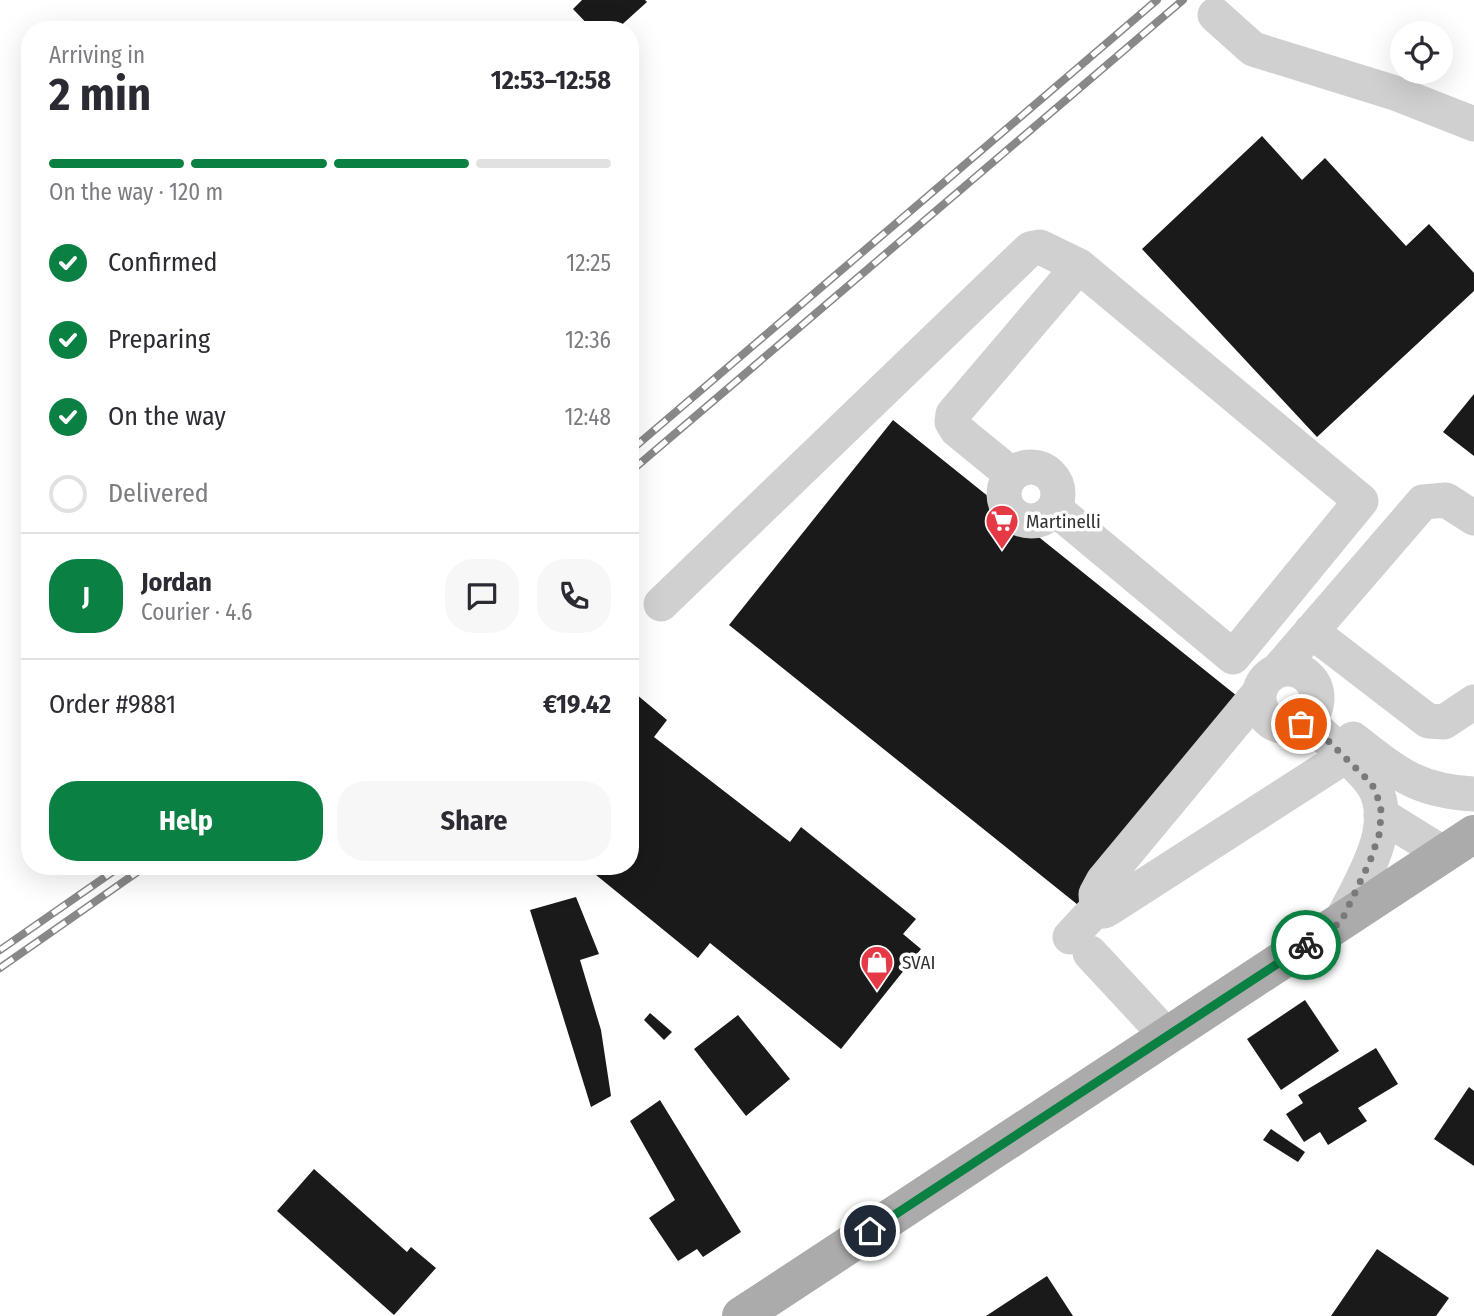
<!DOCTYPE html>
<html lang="en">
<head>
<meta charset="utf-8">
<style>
	:root { --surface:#fff; --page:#f7f7f7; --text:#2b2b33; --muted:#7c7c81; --line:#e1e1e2; --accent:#0b8043 }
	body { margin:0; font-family:"Fira Sans Condensed",sans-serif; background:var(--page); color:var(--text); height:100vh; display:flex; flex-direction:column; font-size:26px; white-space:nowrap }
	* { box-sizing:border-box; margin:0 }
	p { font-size:23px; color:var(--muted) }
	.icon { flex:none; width:38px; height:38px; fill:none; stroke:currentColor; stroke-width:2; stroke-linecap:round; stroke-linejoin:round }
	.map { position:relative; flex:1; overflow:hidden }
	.sheet { position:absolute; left:21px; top:21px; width:618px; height:854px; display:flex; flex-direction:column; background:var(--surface); border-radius:28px; box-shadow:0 7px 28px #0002 }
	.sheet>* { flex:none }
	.tools { position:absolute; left:1390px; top:21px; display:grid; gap:14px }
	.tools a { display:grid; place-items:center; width:63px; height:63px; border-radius:50%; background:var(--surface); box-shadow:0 7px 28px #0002; font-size:35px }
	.pin { position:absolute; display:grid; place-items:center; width:60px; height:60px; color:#fff; margin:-30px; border:4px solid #fff; border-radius:50%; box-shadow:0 2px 7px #0007 }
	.courier { position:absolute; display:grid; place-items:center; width:70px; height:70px; margin:-35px; border:5px solid #0b8043; border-radius:50%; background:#fff; color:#222; box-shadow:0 2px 9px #0007 }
	.overview em { font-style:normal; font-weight:700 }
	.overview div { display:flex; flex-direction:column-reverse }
	.overview { display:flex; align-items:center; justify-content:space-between; height:119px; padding:0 28px }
	h1 { font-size:46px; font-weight:700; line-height:52px }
	.bar { display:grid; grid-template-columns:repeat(4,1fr); gap:10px 7px; align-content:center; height:84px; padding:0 28px }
	.bar i { height:9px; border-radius:5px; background:var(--line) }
	.bar .on { background:var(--accent) }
	.bar p { grid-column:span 4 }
	.line { display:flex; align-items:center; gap:18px; padding:0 28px; border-top:2px solid var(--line) }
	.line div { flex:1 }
	.round { display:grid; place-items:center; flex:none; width:74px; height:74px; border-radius:28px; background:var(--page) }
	ol { padding:0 28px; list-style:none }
	li { display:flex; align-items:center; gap:21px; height:77px }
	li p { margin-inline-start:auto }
	li .icon { padding:7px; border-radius:50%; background:var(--accent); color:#fff; stroke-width:4 }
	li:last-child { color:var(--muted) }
	li i { width:38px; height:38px; border:4px solid var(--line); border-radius:50% }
	.cta { display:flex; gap:14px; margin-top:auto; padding:14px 28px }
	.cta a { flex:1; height:80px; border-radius:28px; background:var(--accent); color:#fff; font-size:28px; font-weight:700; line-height:80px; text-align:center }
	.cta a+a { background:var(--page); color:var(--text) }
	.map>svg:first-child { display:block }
</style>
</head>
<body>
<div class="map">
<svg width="1474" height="1316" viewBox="0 0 1474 1316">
	<rect width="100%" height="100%" fill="#fff"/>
	<!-- building -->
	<path fill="#1a1a1a" d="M582 0H645L647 2 616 30H593L573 9Z
		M1262 136 1302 180 1325 158 1406 246 1429 224 1474 273V291L1317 437 1142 249Z
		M1474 394V456L1443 432Z
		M893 420 1242 700 1078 905 729 625Z
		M630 689 667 720 654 737 790 842 801 827 916 919 903 934 921 949 841 1049 710 943 698 958 585 866H630Z
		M576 897 599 954 580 960 601 1030 611 1096 591 1107 530 910Z
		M1305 1000 1339 1051 1281 1090 1247 1039Z
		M650 1013 672 1032 664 1040 644 1020Z
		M738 1015 790 1079 746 1116 694 1049Z
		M1376 1048 1398 1084 1358 1108 1367 1121 1328 1145 1320 1132 1304 1142 1286 1114 1303 1103 1298 1095Z
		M1469 1087 1474 1091V1166L1434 1139Z
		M660 1100 741 1232 703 1257 697 1249 678 1261 649 1218 675 1200 630 1121Z
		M1271 1129 1305 1152 1298 1162 1263 1140Z
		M314 1169 407 1252 411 1247 436 1268 394 1315 277 1211Z
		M1377 1249 1449 1298 1436 1316H1331Z
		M1047 1276 1073 1316H986Z"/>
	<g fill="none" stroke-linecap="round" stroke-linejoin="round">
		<!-- minor -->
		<path stroke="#d0d0d0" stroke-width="35" d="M1215 15 1253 49 1395 93 1474 124
			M1004 494a27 27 0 1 1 54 0a27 27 0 1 1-54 0Z
			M1012 475 957 430 952 422 953 414 1079 266 1361 501 1233 657 1054 508
			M661 604 1030 249 1040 247 1079 266
			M1311 631 1428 721 1444 722 1474 702
			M1259 698a29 29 0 1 1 58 0a29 29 0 1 1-58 0Z
			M1278 670 1423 502 1446 500 1474 518
			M1259 693 1103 881 1096 894 1097 908 1104 911 1111 907 1344 757
			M1307 720C1324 738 1361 766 1373 785 1399 827 1359 884 1341 922
			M1353 739C1397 773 1416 791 1474 794
			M1381 815 1444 854
			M1070 937 1097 908
			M1090 953 1167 1036"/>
		<!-- major -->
		<path stroke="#ababab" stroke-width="38" d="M741 1316 1474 834"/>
		<defs>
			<path id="rail" d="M630 451 1157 0
				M630 472 1183 0
				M0 950 121 866
				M0 968 146 866"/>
		</defs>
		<!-- rail casing -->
		<use href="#rail" stroke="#888" stroke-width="8"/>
		<!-- rail -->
		<use href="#rail" stroke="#fff" stroke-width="5" stroke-dasharray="16" stroke-linecap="butt"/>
	</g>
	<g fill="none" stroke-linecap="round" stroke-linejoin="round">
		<!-- done -->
		<path stroke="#7a7a7a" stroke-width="7" stroke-dasharray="0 12.6" d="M1301 724 1307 720 1372 784 1381 806 1380 832 1370 861 1341 922 1306 945"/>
		<!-- route -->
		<path stroke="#0b8043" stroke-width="9" d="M870 1231 1306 945"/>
	</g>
	<!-- icons -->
	<defs>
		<symbol id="supermarket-pin" viewBox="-11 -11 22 30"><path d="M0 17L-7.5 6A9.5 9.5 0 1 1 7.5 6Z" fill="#e63946" stroke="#fff"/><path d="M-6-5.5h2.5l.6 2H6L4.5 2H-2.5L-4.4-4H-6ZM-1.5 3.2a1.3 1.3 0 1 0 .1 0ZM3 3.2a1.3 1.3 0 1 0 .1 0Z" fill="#fff"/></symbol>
		<symbol id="shop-pin" viewBox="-11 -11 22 30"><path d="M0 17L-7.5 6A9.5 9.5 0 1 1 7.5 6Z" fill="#e63946" stroke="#fff"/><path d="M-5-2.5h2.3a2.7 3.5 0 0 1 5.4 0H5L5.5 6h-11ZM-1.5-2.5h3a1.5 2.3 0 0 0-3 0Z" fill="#fff"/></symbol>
	</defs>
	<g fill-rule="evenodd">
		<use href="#supermarket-pin" x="983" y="502" width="38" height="52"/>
		<use href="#shop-pin" x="858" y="943" width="38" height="52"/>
	</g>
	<g text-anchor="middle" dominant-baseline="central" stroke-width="7" stroke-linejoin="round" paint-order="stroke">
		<!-- poi labels -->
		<g font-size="19" fill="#333" stroke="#fff" text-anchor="start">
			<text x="1026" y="521">Martinelli</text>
			<text x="902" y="962">SVAI</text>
		</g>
	</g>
</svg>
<div class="tools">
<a><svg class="icon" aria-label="locate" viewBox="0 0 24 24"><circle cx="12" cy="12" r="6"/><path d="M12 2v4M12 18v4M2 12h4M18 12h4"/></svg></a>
</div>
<div class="pin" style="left:1301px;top:724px;background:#ea580c"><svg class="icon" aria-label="bag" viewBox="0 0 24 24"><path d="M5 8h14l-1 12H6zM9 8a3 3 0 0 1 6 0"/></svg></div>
<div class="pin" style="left:870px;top:1231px;background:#1f2937"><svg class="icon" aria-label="home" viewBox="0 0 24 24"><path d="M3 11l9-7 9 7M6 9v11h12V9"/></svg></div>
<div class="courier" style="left:1306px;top:945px"><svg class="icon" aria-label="bike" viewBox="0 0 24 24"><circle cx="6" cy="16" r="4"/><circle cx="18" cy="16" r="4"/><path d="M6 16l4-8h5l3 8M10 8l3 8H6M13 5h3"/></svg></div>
<section class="sheet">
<div class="overview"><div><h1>2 min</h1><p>Arriving in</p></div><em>12:53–12:58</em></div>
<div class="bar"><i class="on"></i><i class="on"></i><i class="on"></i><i></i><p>On the way · 120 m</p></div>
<ol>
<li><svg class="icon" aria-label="check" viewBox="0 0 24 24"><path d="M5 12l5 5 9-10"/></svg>Confirmed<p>12:25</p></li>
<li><svg class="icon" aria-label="check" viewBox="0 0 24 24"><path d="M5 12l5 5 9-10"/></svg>Preparing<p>12:36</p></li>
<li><svg class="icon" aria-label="check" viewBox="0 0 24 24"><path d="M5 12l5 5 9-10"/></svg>On the way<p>12:48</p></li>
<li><i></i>Delivered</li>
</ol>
<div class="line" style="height:126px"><b class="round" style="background:var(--accent);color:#fff">J</b><div><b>Jordan</b><p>Courier · 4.6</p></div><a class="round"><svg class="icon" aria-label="chat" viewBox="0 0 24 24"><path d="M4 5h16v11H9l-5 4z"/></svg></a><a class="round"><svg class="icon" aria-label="phone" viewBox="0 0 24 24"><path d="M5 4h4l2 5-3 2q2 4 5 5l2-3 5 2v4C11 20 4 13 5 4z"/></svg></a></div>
<div class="line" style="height:91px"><div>Order #9881</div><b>€19.42</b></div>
<div class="cta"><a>Help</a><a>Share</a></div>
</section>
</div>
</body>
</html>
